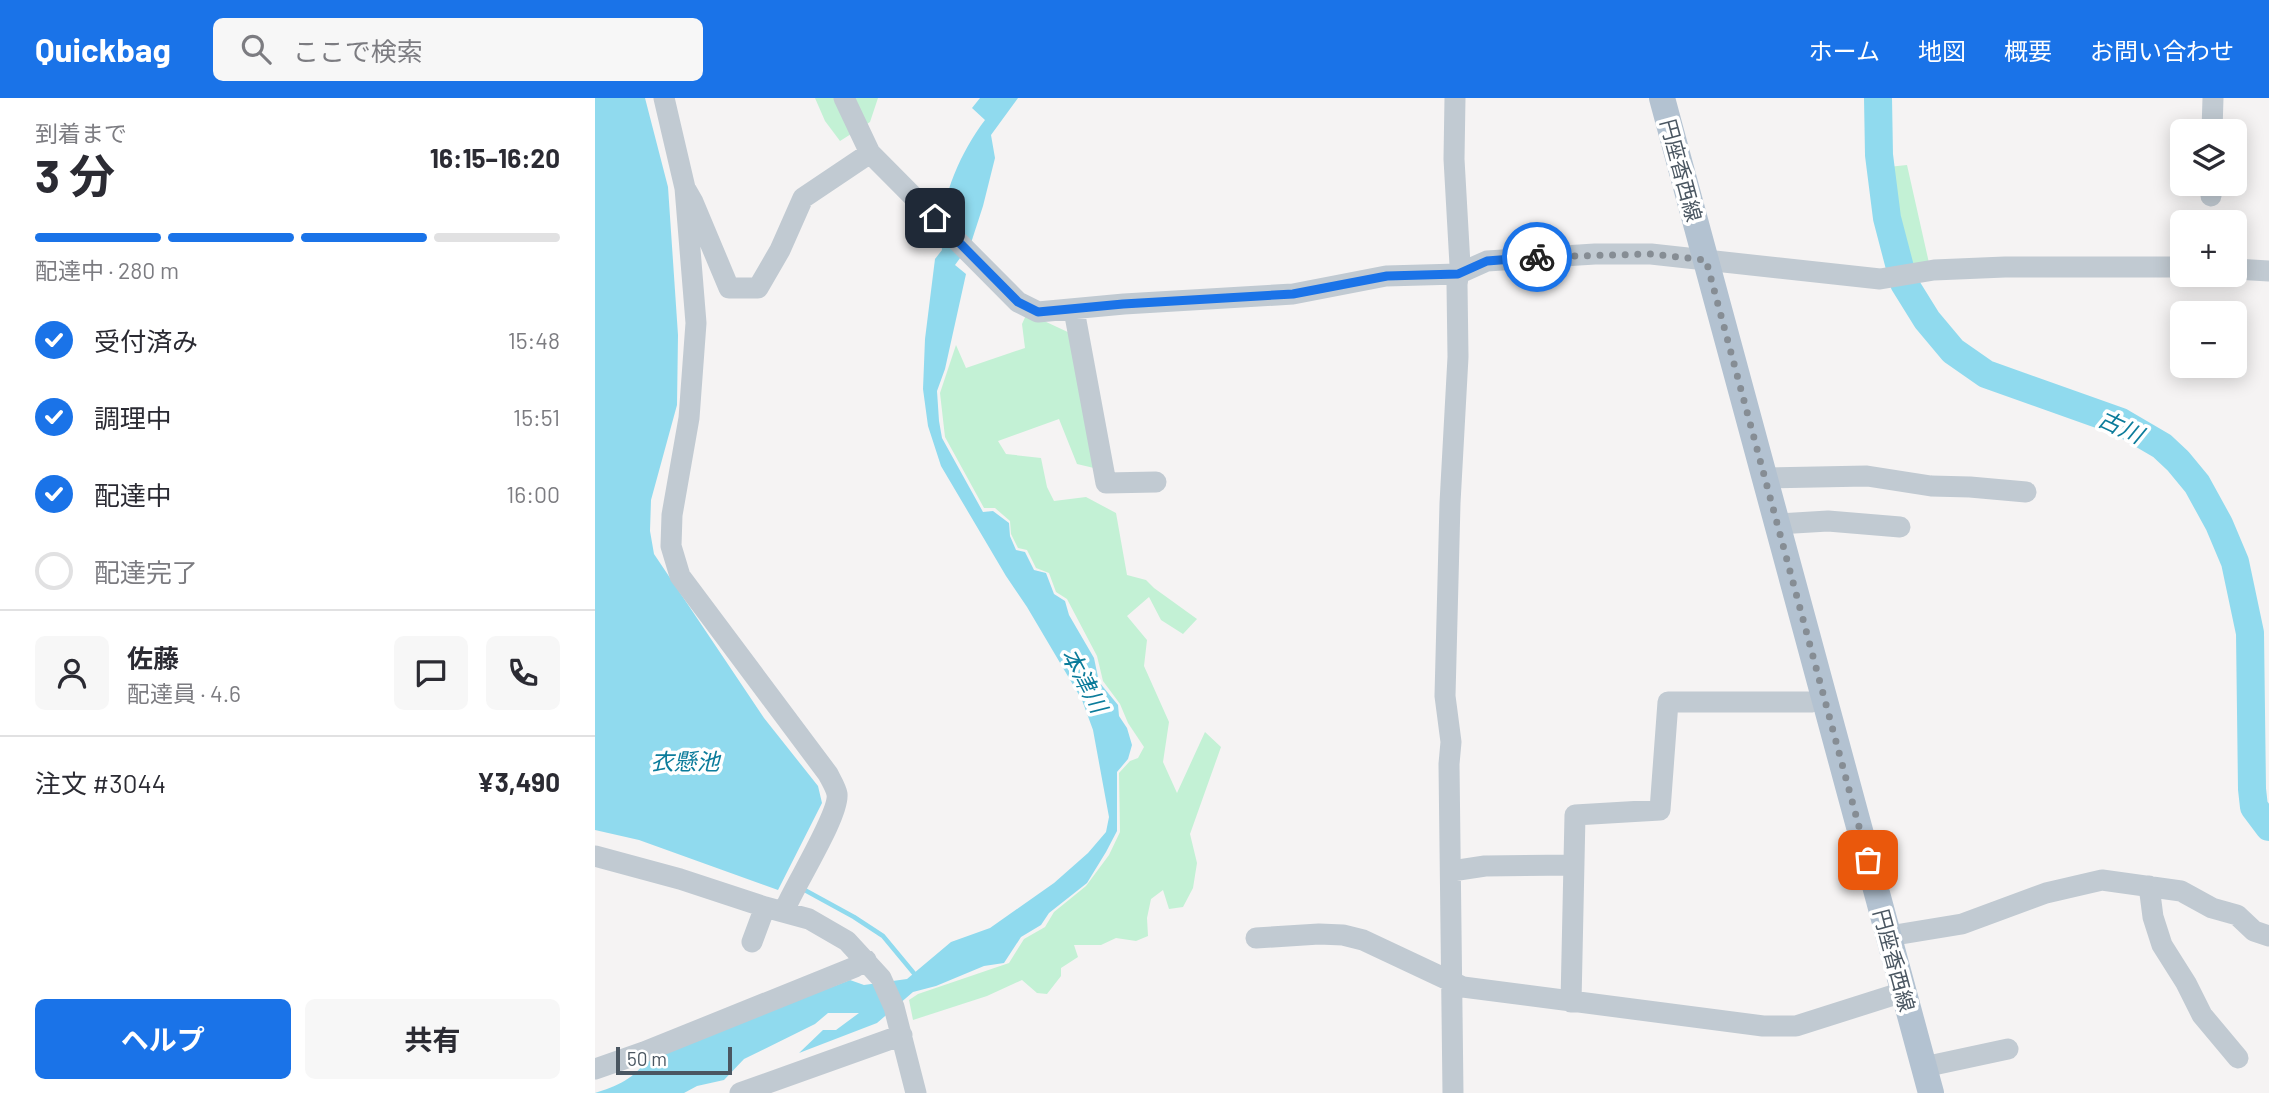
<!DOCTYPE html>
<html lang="ja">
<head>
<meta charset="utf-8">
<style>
	:root { --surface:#fff; --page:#f7f7f7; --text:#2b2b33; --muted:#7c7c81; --line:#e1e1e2; --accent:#1a73e8 }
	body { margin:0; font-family:Barlow,"Noto Sans JP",sans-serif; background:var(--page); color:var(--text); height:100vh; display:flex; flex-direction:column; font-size:26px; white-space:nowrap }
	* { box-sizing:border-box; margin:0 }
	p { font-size:23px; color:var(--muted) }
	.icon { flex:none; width:38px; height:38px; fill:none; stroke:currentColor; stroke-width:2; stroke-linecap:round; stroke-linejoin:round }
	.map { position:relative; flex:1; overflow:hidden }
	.panel { display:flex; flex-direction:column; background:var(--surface); width:595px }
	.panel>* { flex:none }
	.controls { position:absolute; left:1575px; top:21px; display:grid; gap:14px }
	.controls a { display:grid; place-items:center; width:77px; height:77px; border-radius:10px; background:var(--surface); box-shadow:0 4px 18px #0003; font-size:35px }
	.scale { position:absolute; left:21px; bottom:18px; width:116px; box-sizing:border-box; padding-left:7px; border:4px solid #4a5661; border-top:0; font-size:19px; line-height:24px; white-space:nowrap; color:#4a5661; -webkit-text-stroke:5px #fff; paint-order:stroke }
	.pin { position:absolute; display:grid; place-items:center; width:60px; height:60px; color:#fff; margin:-30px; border-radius:14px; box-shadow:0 4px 10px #0006 }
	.courier { position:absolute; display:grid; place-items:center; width:70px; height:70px; margin:-35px; border:5px solid #1a73e8; border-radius:50%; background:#fff; color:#222; box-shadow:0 2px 9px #0007 }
	.head em { font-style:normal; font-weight:700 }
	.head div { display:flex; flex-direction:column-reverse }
	.head { display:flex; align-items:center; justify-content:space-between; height:119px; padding:0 35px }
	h1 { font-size:46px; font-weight:700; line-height:52px }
	.bar { display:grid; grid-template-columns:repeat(4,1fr); gap:10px 7px; align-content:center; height:84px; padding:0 35px }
	.bar i { height:9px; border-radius:5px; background:var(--line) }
	.bar .current { background:var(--accent) }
	.bar p { grid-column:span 4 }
	.line { display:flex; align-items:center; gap:18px; padding:0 35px; border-top:2px solid var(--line) }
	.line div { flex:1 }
	.round { display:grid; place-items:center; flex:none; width:74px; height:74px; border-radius:10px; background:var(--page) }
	ol { padding:0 35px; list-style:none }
	li { display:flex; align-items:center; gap:21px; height:77px }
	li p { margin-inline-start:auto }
	li .icon { padding:7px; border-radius:50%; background:var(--accent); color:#fff; stroke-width:4 }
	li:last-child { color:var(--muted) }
	li i { width:38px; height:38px; border:4px solid var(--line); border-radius:50% }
	.action { display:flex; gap:14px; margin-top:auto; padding:14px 35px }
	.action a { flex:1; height:80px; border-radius:10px; background:var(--accent); color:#fff; font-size:28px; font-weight:700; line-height:80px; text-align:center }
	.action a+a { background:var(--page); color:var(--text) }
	header { display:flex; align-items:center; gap:42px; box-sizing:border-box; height:98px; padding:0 35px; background:var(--accent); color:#fff }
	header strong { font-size:33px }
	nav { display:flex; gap:38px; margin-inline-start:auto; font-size:24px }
	.search { width:490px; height:63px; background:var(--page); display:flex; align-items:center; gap:18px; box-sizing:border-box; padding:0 24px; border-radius:10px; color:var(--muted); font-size:26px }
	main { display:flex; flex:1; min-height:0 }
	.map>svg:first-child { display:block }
</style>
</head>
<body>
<header>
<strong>Quickbag</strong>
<div class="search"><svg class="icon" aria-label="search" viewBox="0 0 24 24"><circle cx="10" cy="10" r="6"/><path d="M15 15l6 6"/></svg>ここで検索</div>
<nav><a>ホーム</a><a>地図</a><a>概要</a><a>お問い合わせ</a></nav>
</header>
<main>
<section class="panel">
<div class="head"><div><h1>3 分</h1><p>到着まで</p></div><em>16:15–16:20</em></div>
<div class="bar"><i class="current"></i><i class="current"></i><i class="current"></i><i></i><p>配達中 · 280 m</p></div>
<ol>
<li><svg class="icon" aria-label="check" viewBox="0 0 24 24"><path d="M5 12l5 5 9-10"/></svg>受付済み<p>15:48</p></li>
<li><svg class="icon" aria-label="check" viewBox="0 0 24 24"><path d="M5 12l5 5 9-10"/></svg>調理中<p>15:51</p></li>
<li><svg class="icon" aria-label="check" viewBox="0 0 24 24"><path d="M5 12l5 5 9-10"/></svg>配達中<p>16:00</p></li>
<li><i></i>配達完了</li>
</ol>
<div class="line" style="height:126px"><a class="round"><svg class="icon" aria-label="person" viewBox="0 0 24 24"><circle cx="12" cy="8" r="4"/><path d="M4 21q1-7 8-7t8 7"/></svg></a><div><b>佐藤</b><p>配達員 · 4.6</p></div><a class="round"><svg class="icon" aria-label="chat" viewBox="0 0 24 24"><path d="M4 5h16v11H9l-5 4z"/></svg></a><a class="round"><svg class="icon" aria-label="phone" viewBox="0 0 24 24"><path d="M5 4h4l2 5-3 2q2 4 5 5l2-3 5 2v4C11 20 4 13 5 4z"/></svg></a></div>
<div class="line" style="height:91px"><div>注文 #3044</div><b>¥3,490</b></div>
<div class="action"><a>ヘルプ</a><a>共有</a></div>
</section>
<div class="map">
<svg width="1674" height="995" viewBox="0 0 1674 995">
	<rect width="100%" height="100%" fill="#f5f3f3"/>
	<!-- green -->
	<path fill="#c3f1d5" d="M220 0H283L275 24 245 43 230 23Z
		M1312 67 1334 165 1310 169 1293 84V69Z
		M432 215 477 236 499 370 482 366 464 321 403 343 411 356 446 360 452 389 459 403 491 399 521 415 532 477 551 482 559 490 602 521 588 536 566 522 554 499 532 518 552 542 549 568 574 624 568 664 582 695 610 634 626 649 595 736 602 765 598 790 588 809 574 811 568 792 556 801 552 820 553 838 541 843 521 840 506 847H479L483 859 466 870V878L452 896 442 895 427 882 392 898 318 922 314 902 323 896 414 865 429 841 450 829 459 814 491 788 514 757 525 734 524 675 535 663 543 660 549 649 533 625 525 606 508 583 502 558 472 501 461 494 454 475 441 470 432 452 423 450 416 436 415 423 400 410H389L350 339 345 295 361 247 371 270 430 250 427 226Z"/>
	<!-- water -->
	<path fill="#90daee" d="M0 0H50L73 89 83 237 82 307 56 402 55 433 59 456 169 620 223 688 227 705 183 792 44 742 0 732Z
		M385 0H423L396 37 400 60 388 108 376 145 360 167 371 176 350 271 342 293 344 323 347 340 388 414 398 413 414 425 415 438 421 452 430 454 439 472 451 475 459 496 470 503 474 517 499 560 504 584 523 607 524 618 532 630 537 647 533 661 522 674V733L511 754 492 785 454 815 446 827 426 839 409 865 389 868 341 888 318 894 282 925 204 955 228 932H241L264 915H233L220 926 149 961 129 982 102 988 89 995H0C20 989 42 980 52 960L255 882 269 887 312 881 356 844 395 830 459 785 493 755 511 734 514 719 498 632 487 602 432 509 411 478 346 368 333 328 328 291 330 241 340 161 347 152C341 109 364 56 390 22L377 10Z"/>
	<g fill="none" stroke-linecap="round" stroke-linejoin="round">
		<!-- stream -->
		<path stroke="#90daee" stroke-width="4.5" d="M206 790 259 819 288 838 322 879"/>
		<!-- river -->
		<path stroke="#90daee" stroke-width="28" d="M1283 0 1284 57 1292 120 1309 185 1332 222 1358 253 1391 276 1526 324 1567 348 1583 363 1602 386 1624 426 1640 464 1655 535 1657 691 1659 709 1674 729"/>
		<!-- minor -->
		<path stroke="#c1cad2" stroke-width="21" d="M69 0 90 90 101 225 94 320 77 417 76 448 85 478 233 676C236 682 241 690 242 696 245 716 199 788 189 813
			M249 0 275 55
			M1617 33 1618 0
			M90 90 98 104 134 190H163L185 152 208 100 275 55 423 204 443 214 529 206 698 196 791 178 863 176 892 163 1000 156H1056L1285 181 1339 172 1410 169H1587
			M1616 98 1617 86
			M1640 171 1674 173
			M479 212 511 385 561 384
			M1169 380 1272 378 1336 388 1375 389 1431 394
			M1182 426 1233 423 1305 429
			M0 758 85 781 170 809 214 821 252 843 286 880 299 909 321 995
			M857 773 890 768 979 767
			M1554 788 1558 819 1567 847 1591 885 1607 917 1643 960
			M1294 838 1367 826 1451 795 1507 782 1586 793 1617 810 1642 817 1659 833 1674 838
			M661 840 724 836 748 837 768 842 868 889 1168 928H1201L1308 894
			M157 844 170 809
			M976 904 980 717 1065 712 1073 604H1216L1228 600
			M1329 969 1413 951
			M0 971 49 954 260 869 271 862
			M145 995 307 937
			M858 995 854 666 856 644 850 598 855 405 863 259 862 186 865 167 859 61 860 0"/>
		<!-- major -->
		<path stroke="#b3c2d1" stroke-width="26" d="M1067 0 1336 995"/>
	</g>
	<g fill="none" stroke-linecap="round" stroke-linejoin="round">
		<!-- done -->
		<path stroke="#868d94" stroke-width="7" stroke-dasharray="0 12.6" d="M942 159 1056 156 1111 162 1273 762"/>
		<!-- route -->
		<path stroke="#1a73e8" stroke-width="9" d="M340 120 423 204 443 214 528 206 698 196 792 178 863 176 892 163 942 159"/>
	</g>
	<g text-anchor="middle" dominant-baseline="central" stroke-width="7" stroke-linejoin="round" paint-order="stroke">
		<!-- street labels -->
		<g font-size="21" fill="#4a5661" stroke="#fff">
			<text transform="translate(1087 72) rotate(75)">円座香西線</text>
			<text transform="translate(1300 862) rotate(75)">円座香西線</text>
		</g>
		<!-- water labels -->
		<g font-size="23" font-style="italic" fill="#0c7c9b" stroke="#fff">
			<text transform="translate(1526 328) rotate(25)">古川</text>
			<text transform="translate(490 582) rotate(62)">本津川</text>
			<text x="90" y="663">衣懸池</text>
		</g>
	</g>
</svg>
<div class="controls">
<a><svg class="icon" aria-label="layers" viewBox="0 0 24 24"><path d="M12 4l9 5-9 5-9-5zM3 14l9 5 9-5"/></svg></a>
<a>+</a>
<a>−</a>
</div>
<div class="scale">50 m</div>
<div class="pin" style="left:1273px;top:762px;background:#ea580c"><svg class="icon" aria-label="bag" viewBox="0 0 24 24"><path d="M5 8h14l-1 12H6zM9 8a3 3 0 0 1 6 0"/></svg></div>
<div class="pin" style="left:340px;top:120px;background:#1f2937"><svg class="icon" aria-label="home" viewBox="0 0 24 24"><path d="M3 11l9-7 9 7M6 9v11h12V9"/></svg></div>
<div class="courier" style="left:942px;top:159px"><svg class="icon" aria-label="bike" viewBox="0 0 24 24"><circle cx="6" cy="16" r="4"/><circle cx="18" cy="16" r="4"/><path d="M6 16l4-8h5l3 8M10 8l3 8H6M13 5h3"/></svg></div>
</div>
</main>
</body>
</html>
